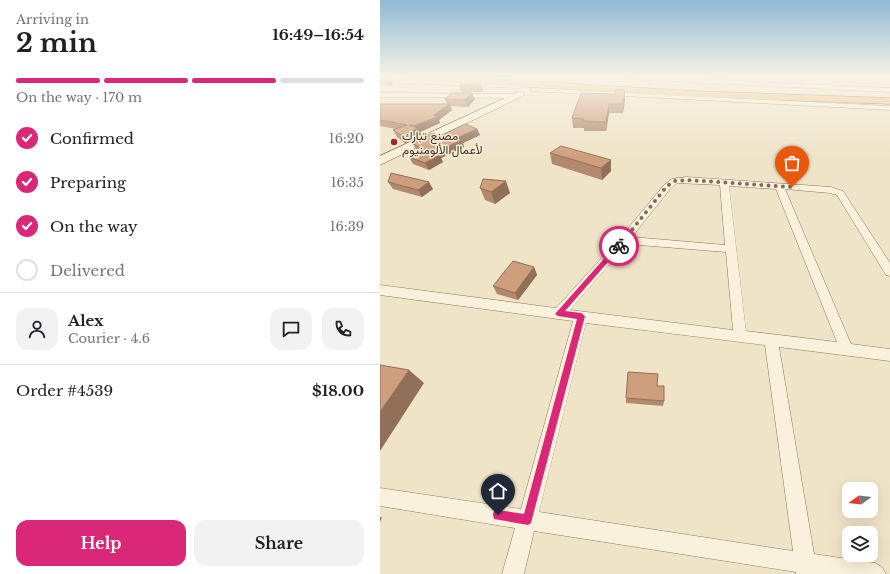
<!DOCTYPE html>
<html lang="en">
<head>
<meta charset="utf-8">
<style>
	:root { --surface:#fff; --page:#f2f2f2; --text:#202124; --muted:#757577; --line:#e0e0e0; --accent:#db2777 }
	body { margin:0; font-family:"Libre Baskerville",Vazirmatn,serif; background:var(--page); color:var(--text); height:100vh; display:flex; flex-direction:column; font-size:15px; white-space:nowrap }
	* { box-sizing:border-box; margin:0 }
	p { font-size:13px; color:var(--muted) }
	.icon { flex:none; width:22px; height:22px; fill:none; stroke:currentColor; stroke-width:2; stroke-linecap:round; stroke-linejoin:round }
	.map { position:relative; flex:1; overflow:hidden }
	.sheet { display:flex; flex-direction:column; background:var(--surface); width:380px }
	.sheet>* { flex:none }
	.needle { width:26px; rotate:255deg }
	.buttons { position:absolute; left:462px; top:482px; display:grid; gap:8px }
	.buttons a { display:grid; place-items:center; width:36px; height:36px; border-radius:8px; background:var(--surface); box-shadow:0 4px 16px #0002; font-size:20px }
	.pin { position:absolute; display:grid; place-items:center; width:34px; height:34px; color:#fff; margin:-41px -17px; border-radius:50% 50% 50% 0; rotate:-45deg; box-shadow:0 0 4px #0007 }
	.pin .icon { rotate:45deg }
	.courier { position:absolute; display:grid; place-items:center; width:40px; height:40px; margin:-20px; border:3px solid #db2777; border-radius:50%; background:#fff; color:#222; box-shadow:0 1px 5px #0007 }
	.headline em { font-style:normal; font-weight:800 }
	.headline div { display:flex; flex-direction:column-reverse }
	.headline { display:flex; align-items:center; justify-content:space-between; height:68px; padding:0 16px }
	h1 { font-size:26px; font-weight:800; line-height:30px }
	.bar { display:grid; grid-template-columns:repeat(4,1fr); gap:6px 4px; align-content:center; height:48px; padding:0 16px }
	.bar i { height:5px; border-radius:3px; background:var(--line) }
	.bar .active { background:var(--accent) }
	.bar p { grid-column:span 4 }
	.line { display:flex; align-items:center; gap:10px; padding:0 16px; border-top:1px solid var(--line) }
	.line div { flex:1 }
	.round { display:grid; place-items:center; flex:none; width:42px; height:42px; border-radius:12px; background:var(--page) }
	ol { padding:0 16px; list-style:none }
	li { display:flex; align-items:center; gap:12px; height:44px }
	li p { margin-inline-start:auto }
	li .icon { padding:4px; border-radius:50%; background:var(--accent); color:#fff; stroke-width:4 }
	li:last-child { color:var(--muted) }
	li i { width:22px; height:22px; border:2px solid var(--line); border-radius:50% }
	.primary-button { display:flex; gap:8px; margin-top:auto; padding:8px 16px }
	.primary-button a { flex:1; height:46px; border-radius:12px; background:var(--accent); color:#fff; font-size:16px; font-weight:800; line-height:46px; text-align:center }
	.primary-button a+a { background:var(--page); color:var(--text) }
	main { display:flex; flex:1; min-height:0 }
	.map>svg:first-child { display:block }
</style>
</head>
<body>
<main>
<section class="sheet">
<div class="headline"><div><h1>2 min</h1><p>Arriving in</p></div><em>16:49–16:54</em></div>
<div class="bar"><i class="active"></i><i class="active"></i><i class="active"></i><i></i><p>On the way · 170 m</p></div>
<ol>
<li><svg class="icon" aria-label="check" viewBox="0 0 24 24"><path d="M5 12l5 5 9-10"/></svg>Confirmed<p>16:20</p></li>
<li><svg class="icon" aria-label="check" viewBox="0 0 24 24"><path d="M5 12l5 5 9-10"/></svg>Preparing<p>16:35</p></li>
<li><svg class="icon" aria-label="check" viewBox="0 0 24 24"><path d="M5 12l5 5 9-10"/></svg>On the way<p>16:39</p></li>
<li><i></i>Delivered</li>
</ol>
<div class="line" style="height:72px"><a class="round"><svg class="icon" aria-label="person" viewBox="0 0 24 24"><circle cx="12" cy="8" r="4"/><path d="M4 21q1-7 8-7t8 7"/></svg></a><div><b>Alex</b><p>Courier · 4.6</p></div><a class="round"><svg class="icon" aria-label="chat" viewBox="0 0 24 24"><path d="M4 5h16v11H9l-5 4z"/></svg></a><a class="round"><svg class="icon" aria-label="phone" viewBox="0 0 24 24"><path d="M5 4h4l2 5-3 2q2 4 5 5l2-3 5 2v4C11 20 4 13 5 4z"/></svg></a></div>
<div class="line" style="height:52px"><div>Order #4539</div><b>$18.00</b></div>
<div class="primary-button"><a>Help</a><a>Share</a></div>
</section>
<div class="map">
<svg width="510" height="574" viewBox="0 0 510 574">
	<rect width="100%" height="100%" fill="#f0e4c8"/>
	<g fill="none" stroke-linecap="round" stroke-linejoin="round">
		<defs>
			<path id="minor" d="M243 77H277L510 88V92L246 79Z
				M0 78 139 84 142 86 139 88 0 82Z
				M153 88 510 106V110L151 91 150 90Z
				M0 93 136 94 139 96 136 98 0 97Z
				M307 177 451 187 463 191 510 263V276L506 275 457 195 450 193 405 189 471 344 510 349V361L399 347 434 554 495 563 502 567 506 574H416V572L154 531 144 574H122L135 528 0 506V488L141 509 193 321 0 295V285L176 308 240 238 284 185 292 179ZM297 183 340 185 345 245 252 237 290 189ZM349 186 396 189 457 342 366 331ZM247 244 346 252 353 330 190 310ZM206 323 385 345 413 551 159 512Z"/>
			<path id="secondary" d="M140 91 143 92 144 94 143 96 0 165V156Z"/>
			<path id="trunk" d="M26 77H77L315 91 510 98V104L315 97 31 80Z"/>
		</defs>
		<!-- minor casing -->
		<use href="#minor" stroke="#8d765c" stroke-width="1"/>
		<!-- secondary casing -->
		<use href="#secondary" stroke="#6f573f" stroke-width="1"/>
		<!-- trunk casing -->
		<use href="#trunk" stroke="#5b4430" stroke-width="1"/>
		<!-- minor -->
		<use href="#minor" fill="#faf1dc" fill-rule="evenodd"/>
		<!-- secondary -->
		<use href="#secondary" fill="#faf1dc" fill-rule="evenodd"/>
		<!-- trunk -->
		<use href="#trunk" fill="#eabe7c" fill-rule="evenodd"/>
	</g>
	<!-- wall -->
	<path fill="#b2896c" d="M0 77H9L13 84 10 86 0 85Z
		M101 84 103 90 101 92H81L79 86Z
		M235 94 245 99 243 113H229L226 131H204V128H193L192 118Z
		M65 99H95L88 107 70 106 72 110 59 120 60 123 40 132 42 135 25 143 17 137 13 130 16 129 0 126V104H67Z
		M97 129 100 135 83 143 84 147 61 158 63 162 49 170 33 164 29 157 40 152 36 149 32 143 60 136Z
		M170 153 231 171 222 180 172 164Z
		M8 182 53 189 42 197 13 189Z
		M100 188 130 193 115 204 105 200Z
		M154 267 157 275 138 300 117 294 113 286Z
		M246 398 284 401 283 406 246 403Z"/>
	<!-- shaded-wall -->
	<path fill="#916f58" d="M9 77 13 84 10 86 7 78Z
		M101 84 103 90 101 92 99 86Z
		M245 90V99L243 113V104Z
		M92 93 95 99 88 107 85 100Z
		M70 104 72 110 59 120 60 123 40 132 42 135 25 143 22 136 36 129 34 126Z
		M229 104V113L226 131V122Z
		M97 129 100 135 83 143 84 147 61 158 63 162 49 170 45 163 54 153 77 138Z
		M231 160V171L222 180 221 168Z
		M126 181 130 193 115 204 111 192Z
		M49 182 53 189 42 197 38 190Z
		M154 267 157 275 138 300 135 293Z
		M29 370 44 383 0 451V412Z
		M0 517H2L0 522Z"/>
	<!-- building -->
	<path fill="#cf9f7d" stroke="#916f58" d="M0 77H9L7 78H0Z
		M81 84H101L99 86H79Z
		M235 90H245L243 104H229L226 122 203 121 204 119 192 118 201 93 235 94Z
		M72 93H92L85 100 65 99Z
		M0 104H70L54 115 57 117 34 126 29 125 38 128 22 136 13 130 27 125 0 120Z
		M85 124 97 129 77 138 82 140 54 153 60 155 45 163 29 157 44 150 32 143 53 133 60 136Z
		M181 146 231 160 221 168 170 153Z
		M11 173 49 182 38 190 8 182Z
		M103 179 126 181 111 192 100 188Z
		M133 261 154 267 135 293 113 286Z
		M0 365 29 370 0 412Z
		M248 372 278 374 277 386H284V401L246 398Z"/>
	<!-- sky -->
	<linearGradient id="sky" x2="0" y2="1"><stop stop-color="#8fbad6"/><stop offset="0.49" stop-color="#f8f3e6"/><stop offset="1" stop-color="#f8f3e6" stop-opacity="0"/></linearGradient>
	<rect width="510" height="157" fill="url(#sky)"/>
	<!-- route -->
	<path fill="#db2777" d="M237 244 242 246 185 311 201 313 205 316 151 523 148 525 114 519 113 515 114 511 118 510 144 514 197 319 178 316 175 314Z"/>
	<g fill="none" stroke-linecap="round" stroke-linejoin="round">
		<!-- done -->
		<path stroke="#7c6e5b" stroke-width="4" stroke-dasharray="0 7.2" d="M239 246 287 186 295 181 307 180 412 187"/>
	</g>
	<!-- markers -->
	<circle fill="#9e2a2b" stroke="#f7eed8" stroke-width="1.5" cx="14" cy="142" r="4"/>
	<g text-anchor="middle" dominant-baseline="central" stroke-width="3" stroke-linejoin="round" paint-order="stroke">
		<!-- far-poi labels -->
		<g font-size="12" fill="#3d2e20" stroke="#f7eed8" text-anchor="start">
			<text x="22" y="135">مصنع تبارك<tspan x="22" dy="14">لأعمال الألومنيوم</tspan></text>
		</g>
	</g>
</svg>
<div class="buttons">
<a><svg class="needle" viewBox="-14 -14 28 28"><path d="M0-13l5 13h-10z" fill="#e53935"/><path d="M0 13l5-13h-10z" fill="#757577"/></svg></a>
<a><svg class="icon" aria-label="layers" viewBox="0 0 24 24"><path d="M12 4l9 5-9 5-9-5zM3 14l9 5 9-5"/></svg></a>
</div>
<div class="pin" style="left:412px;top:187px;background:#ea580c"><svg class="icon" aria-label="bag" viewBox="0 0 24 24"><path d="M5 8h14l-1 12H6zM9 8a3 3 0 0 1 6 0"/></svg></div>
<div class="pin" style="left:118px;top:515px;background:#1f2937"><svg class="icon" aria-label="home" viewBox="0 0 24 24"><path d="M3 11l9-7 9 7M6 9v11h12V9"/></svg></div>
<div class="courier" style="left:239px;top:246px"><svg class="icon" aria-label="bike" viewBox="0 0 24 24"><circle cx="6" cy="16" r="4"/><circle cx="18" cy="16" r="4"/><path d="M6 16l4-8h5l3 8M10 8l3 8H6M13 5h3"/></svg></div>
</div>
</main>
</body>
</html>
